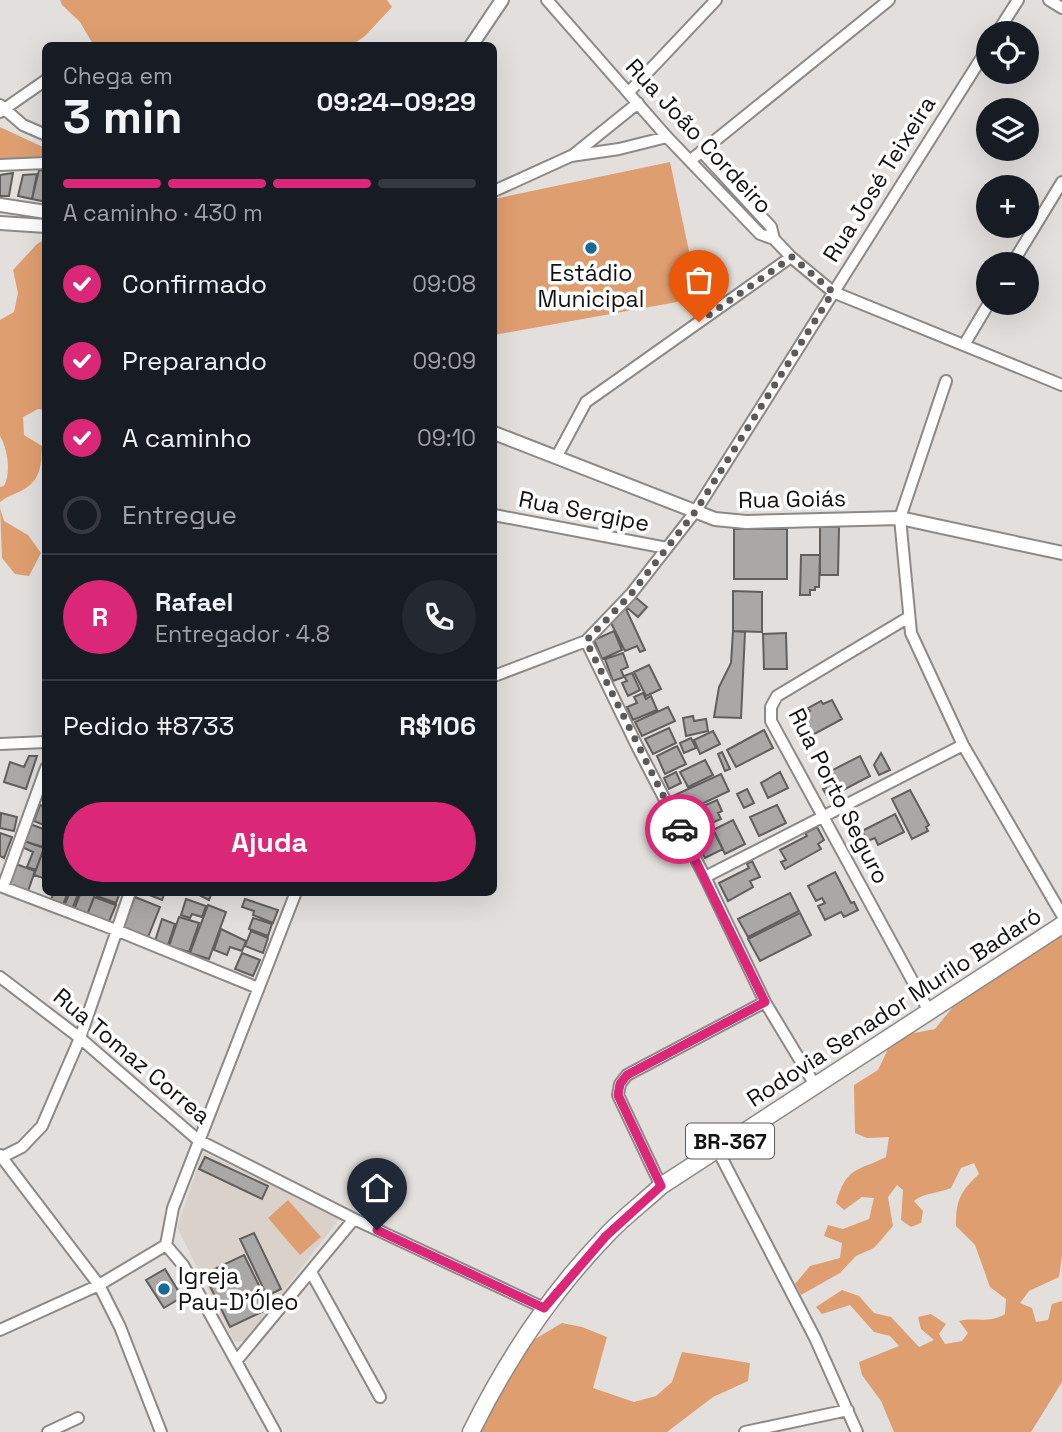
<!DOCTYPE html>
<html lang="pt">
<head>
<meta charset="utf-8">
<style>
	:root { --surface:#171b24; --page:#242831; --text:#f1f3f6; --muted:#9ea1a6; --line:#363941; --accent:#db2777 }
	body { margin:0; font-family:"Space Grotesk",sans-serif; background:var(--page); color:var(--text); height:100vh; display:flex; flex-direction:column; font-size:26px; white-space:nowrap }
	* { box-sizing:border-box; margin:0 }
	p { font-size:23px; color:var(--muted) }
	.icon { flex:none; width:38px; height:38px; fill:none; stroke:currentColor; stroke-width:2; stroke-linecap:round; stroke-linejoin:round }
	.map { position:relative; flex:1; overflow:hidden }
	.details { position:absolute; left:42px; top:42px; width:455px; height:854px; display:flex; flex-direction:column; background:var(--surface); border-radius:10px; box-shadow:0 7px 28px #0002 }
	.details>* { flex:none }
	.buttons { position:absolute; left:976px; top:21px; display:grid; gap:14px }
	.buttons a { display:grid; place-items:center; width:63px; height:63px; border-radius:50%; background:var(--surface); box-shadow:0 7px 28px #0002; font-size:35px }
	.pin { position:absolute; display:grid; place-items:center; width:60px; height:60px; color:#fff; margin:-72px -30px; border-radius:50% 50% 50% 0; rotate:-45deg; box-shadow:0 0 7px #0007 }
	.pin .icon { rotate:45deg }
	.courier { position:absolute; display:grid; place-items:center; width:70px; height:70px; margin:-35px; border:5px solid #db2777; border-radius:50%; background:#fff; color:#222; box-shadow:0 2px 9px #0007 }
	.head em { font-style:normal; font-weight:700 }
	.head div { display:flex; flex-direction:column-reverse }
	.head { display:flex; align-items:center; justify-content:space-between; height:119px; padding:0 21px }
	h1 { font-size:46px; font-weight:700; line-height:52px }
	.bar { display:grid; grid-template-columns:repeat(4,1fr); gap:10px 7px; align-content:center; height:84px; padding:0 21px }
	.bar i { height:9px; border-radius:5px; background:var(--line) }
	.bar .selected { background:var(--accent) }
	.bar p { grid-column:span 4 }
	.line { display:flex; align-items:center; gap:18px; padding:0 21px; border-top:2px solid var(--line) }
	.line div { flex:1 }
	.round { display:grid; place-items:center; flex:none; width:74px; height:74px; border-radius:37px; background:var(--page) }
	ol { padding:0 21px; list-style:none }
	li { display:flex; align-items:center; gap:21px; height:77px }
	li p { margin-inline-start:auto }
	li .icon { padding:7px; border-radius:50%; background:var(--accent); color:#fff; stroke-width:4 }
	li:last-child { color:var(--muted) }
	li i { width:38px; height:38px; border:4px solid var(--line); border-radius:50% }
	.cta { display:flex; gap:14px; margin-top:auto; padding:14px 21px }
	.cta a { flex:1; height:80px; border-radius:42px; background:var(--accent); color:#fff; font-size:28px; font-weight:700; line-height:80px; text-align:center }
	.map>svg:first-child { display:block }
</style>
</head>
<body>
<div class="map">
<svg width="1062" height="1432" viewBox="0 0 1062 1432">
	<rect width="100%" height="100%" fill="#e2dfdd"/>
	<!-- built -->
	<path fill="#dbd1cb" d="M203 1152 340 1218 245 1341 235 1342 231 1336 177 1227Z"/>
	<!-- green -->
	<path fill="#df9e6f" d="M60 0H387L392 7 365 36 352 45 94 46 80 22 62 5Z
		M0 127 45 148V159L0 161Z
		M670 162 699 298 494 335V199Z
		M45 239V410L38 409 23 417 24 435 42 446C41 463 42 477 26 488 17 494 8 495 0 502V487L4 486C11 473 8 449 0 436V320L14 312 18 293 13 270 37 244Z
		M0 508 4 521 28 535 41 553 29 576 15 574 2 558Z
		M1062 935V1256L1059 1277 1029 1291 1020 1303 1032 1308 1036 1322 1048 1320 1052 1304 1062 1301V1382L1031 1432H894L881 1401 862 1375 859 1362 899 1346 890 1336 874 1332 850 1305 822 1314 816 1307 842 1290 859 1296 874 1313 891 1317 919 1347 934 1340 921 1329 918 1317 931 1314 946 1324 939 1334 945 1344 962 1341 968 1333 959 1321C977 1317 988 1324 1005 1314L1006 1299 990 1287 975 1245 956 1226C956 1200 960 1192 979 1174L974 1163 961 1168 951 1188C939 1193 923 1193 914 1201L923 1211 921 1223 911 1227 901 1220 903 1190 897 1185 888 1197 893 1226 874 1248 856 1256 840 1273 801 1295 795 1284 810 1266 840 1258 842 1243 824 1236 828 1225 843 1229 869 1219 874 1198 862 1197 844 1210 836 1203C847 1166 856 1172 886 1157L889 1137 867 1138 855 1133 854 1085 878 1070 888 1049 909 1034 935 1029 956 1003Z
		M288 1200 321 1237 300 1255 268 1218Z
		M562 1323 582 1327 607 1337 593 1388 634 1402 656 1396 672 1382 682 1352 750 1363 748 1381 713 1397 667 1432H480L513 1370 535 1339Z"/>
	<!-- building -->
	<path fill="#aaa8a6" stroke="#615f5d" stroke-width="2" d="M39 170 46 171V202L32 199Z
		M13 173 9 196H0V175Z
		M37 174 32 199 18 196 23 175Z
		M820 527H839L838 575H820Z
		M734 529H787V579H734Z
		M801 555H820L819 587H815V590H810V595H800Z
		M733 591 762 592V632L733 631Z
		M634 596 647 607 638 617 625 606Z
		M625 607 645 650 640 652 637 646 625 651 610 621Z
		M614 631 622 650 602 659 594 640Z
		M733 631 745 632 741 718 714 717 719 687 731 663Z
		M786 633 787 669H764L763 634Z
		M623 653 628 667 621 670 624 677 613 681 605 659Z
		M649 665 661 689 646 696 634 672Z
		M632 673 640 690 628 696 622 683 627 681 624 676Z
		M643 693 646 699 651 696 657 710 633 720 627 707 637 703 634 697Z
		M832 700 842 719 807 738 799 724 802 722 799 717 810 711 808 708 821 701 823 704Z
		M668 707 675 721 642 736 635 722Z
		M693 716 694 721 706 719 708 731 686 736 683 718Z
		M669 728 676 743 653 754 645 739Z
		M764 730 773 748 736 767 727 750Z
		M713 731 720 744 700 754 694 740Z
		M691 738 696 748 684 753 680 743Z
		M677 746 686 764 665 774 657 756Z
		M722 752 730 769 725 771 718 754Z
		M881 753 890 770 879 775 874 765Z
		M29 756H37L26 789 4 782 10 762 24 767Z
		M860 756 870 776 828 798 823 789 826 788 823 775Z
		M705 760 713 775 688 787 680 772Z
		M676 772 681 783 669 789 664 778Z
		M780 772 788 788 768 798 761 783Z
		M721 774 729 791 683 813 675 795Z
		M747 789 754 803 744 808 737 794Z
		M910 790 929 825 926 827 928 831 912 839 892 799Z
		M717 800 722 811 718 813 721 819 695 830 688 813Z
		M40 805 46 807V826L34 821Z
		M777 805 786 823 759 836 750 817Z
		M1 813 17 817 14 831 0 828Z
		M895 814 904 832 878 845 875 838 867 841 862 831Z
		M733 820 745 844 725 854 713 830Z
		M30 824 46 830V848L24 841Z
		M817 827 824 840 818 844 821 849 785 869 781 862 786 860 780 850 807 836 805 833Z
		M0 833 12 837 4 858 0 856Z
		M715 833 723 849 705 858 696 842Z
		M24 841 44 848 36 870 27 867 33 852 22 847Z
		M44 848H46V879L34 875Z
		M752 861 760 877 750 881 753 887 728 901 719 883 749 868 747 864Z
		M16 864 35 871 27 894 8 887Z
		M835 872 851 903 854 902 858 910 844 917 841 912 825 920 818 906 825 903 822 898 816 901 808 886Z
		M54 892H68L62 907 50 902Z
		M70 892H79L72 909 64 906Z
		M81 892 95 895 87 915 74 910Z
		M97 892H120L116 903 97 896Z
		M142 892H165L162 900Z
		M200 892H212L209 900 199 895Z
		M790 893 799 911 748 937 738 919Z
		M94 897 116 905 108 924 87 915Z
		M135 897 160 907 148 937 123 927Z
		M186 899 206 906 202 917 192 914 190 918 181 915Z
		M245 899 278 910 273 923 253 915 254 911 242 907Z
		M208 905 226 912 209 959 190 953Z
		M800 913 811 935 760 961 748 939Z
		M179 917 199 923 189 952 169 946Z
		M253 918 272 924 268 936 249 929Z
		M162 919 175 924 168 945 155 941Z
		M221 929 246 941 242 951 230 947 227 955 214 950Z
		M251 931 268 938 263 953 245 946Z
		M242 953 260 960 253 976 235 969Z
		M205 1157 268 1186 262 1199 199 1169Z
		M254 1233 281 1289 267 1296 240 1239Z
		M244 1255 270 1308 230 1327 204 1274Z
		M165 1269 182 1297 164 1308 146 1280Z"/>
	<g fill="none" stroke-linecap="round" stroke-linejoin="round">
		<defs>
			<path id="minor" d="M547 0 667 137 760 234 774 239 791 257 833 292 1062 385
				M1049 0 1062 8
				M997 33 1018 0
				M629 92 716 0
				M0 105 23 125 46 135
				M0 112 46 80
				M702 152 771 227 774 239
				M572 156 638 103
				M691 160 889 0
				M0 165 46 163
				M494 191 571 156 619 149 667 137
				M1012 264 1062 182
				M964 345 989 303
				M946 381 900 518 911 633 963 745 1062 915
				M557 456 586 402 791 257
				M494 515 667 548
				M909 617 777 696 771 707V721L930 1013
				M586 641 637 746 705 877 765 1002 815 1085
				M494 676 586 641 631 594 695 512 989 46
				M0 744 46 742
				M705 877 963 745
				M0 886 116 930 258 988
				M3 887 46 768
				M0 977 80 1038 198 1140 354 1219 544 1308
				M717 1149 815 1338 857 1432
				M0 1155 99 1285 120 1327 161 1432
				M0 1158 22 1147 42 1126 80 1038 130 892
				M661 1186 618 1095 620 1084 627 1075 765 1002
				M166 1245 173 1208 296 892
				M166 1245 183 1265 275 1432
				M311 1272 380 1397
				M0 1330 99 1285 166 1245
				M237 1360 354 1219
				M48 1432 78 1418
				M745 1432 848 1410"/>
			<path id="tertiary" d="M471 46 502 0
				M0 205 46 212
				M0 223 46 226
				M494 433 715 519 746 522 900 518 1062 553"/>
			<path id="primary" d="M471 1432C506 1361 550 1294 605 1237 622 1218 643 1203 661 1186L1062 925"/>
		</defs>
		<!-- minor casing -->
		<use href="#minor" stroke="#8c8987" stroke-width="14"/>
		<!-- tertiary casing -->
		<use href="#tertiary" stroke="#8c8987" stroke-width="16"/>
		<!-- primary casing -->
		<use href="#primary" stroke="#8c8987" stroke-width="19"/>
		<!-- minor -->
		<use href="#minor" stroke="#fff" stroke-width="10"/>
		<!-- tertiary -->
		<use href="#tertiary" stroke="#fff" stroke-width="12"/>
		<!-- primary -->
		<use href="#primary" stroke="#fff" stroke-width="16"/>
	</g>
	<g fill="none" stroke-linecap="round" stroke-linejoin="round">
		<!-- done -->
		<path stroke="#5b5a59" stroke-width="7" stroke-dasharray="0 12.6" d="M680 829 586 641 631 594 695 512 833 292 792 257 699 322"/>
		<!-- route -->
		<path stroke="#db2777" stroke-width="9" d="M377 1230 544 1308 606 1236 661 1186 618 1095 620 1084 627 1075 765 1002 680 829"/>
	</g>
	<!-- markers -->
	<g fill="#17699a" stroke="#fff" stroke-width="2.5">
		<circle cx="591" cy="248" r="7"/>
		<circle cx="164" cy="1289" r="7"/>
	</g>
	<g text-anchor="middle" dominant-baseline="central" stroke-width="7" stroke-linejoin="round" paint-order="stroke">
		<!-- shield labels -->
		<rect fill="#fff" stroke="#5a5959" stroke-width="2" x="686" y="1123.5" width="88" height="35" rx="5"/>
		<g font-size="21" font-weight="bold" fill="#131212">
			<text x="730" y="1141">BR-367</text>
		</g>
		<!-- street labels -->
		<g font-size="23" fill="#131212" stroke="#fff">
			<text transform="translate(699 136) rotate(47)">Rua João Cordeiro</text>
			<text transform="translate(879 179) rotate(-58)">Rua José Teixeira</text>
			<text transform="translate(792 499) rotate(-1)">Rua Goiás</text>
			<text transform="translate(584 511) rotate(11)">Rua Sergipe</text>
			<text transform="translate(839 796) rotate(63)">Rua Porto Seguro</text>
			<text transform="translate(894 1007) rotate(-33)">Rodovia Senador Murilo Badaró</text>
			<text transform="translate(132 1056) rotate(40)">Rua Tomaz Correa</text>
		</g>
		<!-- poi labels -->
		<g font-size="23" fill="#131212" stroke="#fff">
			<text x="591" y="273">Estádio<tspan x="591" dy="26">Municipal</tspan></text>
			<text x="178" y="1276" text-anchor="start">Igreja<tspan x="178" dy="26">Pau-D'Óleo</tspan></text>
		</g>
	</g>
</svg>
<div class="buttons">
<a><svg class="icon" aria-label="locate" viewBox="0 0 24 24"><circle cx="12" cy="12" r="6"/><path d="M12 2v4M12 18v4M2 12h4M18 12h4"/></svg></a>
<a><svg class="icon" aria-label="layers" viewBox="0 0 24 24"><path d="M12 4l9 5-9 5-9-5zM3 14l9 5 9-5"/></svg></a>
<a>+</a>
<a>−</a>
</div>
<div class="pin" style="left:699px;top:322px;background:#ea580c"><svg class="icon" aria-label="bag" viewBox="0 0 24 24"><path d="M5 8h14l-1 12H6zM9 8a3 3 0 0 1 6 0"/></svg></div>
<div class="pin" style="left:377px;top:1230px;background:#1f2937"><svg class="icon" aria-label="home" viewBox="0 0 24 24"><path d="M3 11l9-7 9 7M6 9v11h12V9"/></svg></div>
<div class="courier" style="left:680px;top:829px"><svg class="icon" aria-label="car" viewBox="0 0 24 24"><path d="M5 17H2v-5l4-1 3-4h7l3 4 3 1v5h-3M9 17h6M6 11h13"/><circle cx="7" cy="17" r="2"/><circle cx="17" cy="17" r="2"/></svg></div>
<section class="details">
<div class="head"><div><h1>3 min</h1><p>Chega em</p></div><em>09:24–09:29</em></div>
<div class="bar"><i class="selected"></i><i class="selected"></i><i class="selected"></i><i></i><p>A caminho · 430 m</p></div>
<ol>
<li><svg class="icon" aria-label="check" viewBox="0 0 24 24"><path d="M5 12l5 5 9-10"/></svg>Confirmado<p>09:08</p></li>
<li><svg class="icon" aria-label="check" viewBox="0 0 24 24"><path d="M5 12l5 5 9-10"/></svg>Preparando<p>09:09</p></li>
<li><svg class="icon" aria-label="check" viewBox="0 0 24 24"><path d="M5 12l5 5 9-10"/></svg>A caminho<p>09:10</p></li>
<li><i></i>Entregue</li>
</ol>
<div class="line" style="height:126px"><b class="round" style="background:var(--accent);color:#fff">R</b><div><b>Rafael</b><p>Entregador · 4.8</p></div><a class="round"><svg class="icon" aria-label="phone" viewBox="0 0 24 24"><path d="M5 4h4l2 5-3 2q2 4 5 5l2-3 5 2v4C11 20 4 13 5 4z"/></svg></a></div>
<div class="line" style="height:91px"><div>Pedido #8733</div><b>R$106</b></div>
<div class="cta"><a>Ajuda</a></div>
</section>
</div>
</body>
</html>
